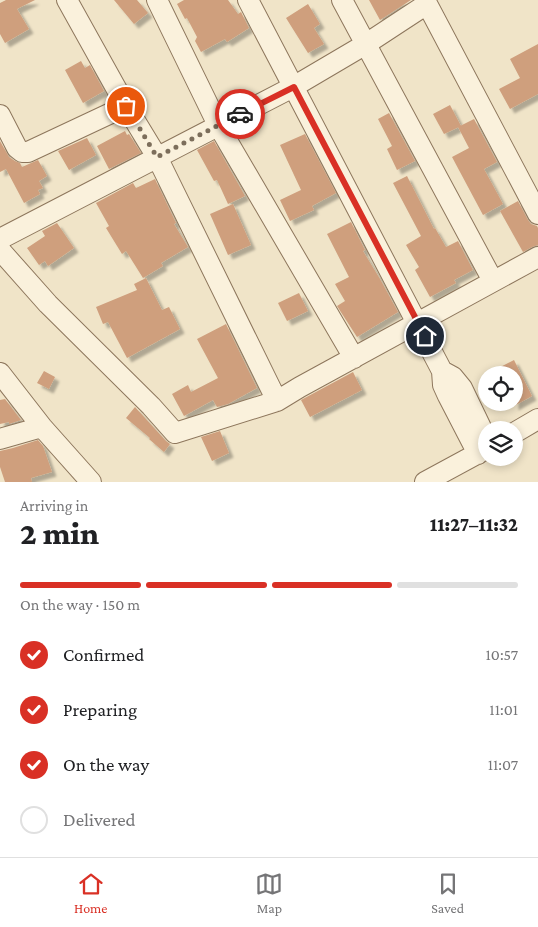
<!DOCTYPE html>
<html lang="en">
<head>
<meta charset="utf-8">
<style>
	:root { --surface:#fff; --page:#f2f2f2; --text:#202124; --muted:#757577; --line:#e0e0e0; --accent:#d93025 }
	body { margin:0; font-family:"Crimson Pro",serif; background:var(--page); color:var(--text); height:100vh; display:flex; flex-direction:column; font-size:19px; white-space:nowrap }
	* { box-sizing:border-box; margin:0 }
	p { font-size:16px; color:var(--muted) }
	.icon { flex:none; width:28px; height:28px; fill:none; stroke:currentColor; stroke-width:2; stroke-linecap:round; stroke-linejoin:round }
	.map { position:relative; height:482px; overflow:hidden }
	.side { display:flex; flex-direction:column; background:var(--surface); flex:1 }
	.side>* { flex:none }
	.controls { position:absolute; left:478px; top:366px; display:grid; gap:10px }
	.controls a { display:grid; place-items:center; width:45px; height:45px; border-radius:50%; background:var(--surface); box-shadow:0 2px 8px #0003; font-size:25px }
	.pin { position:absolute; display:grid; place-items:center; width:42px; height:42px; color:#fff; margin:-21px; border:2px solid #fff; border-radius:50%; box-shadow:0 1px 5px #0007 }
	.courier { position:absolute; display:grid; place-items:center; width:50px; height:50px; margin:-25px; border:4px solid #d93025; border-radius:50%; background:#fff; color:#222; box-shadow:0 1px 6px #0007 }
	.overview em { font-style:normal; font-weight:800 }
	.overview div { display:flex; flex-direction:column-reverse }
	.overview { display:flex; align-items:center; justify-content:space-between; height:85px; padding:0 20px }
	h1 { font-size:32px; font-weight:800; line-height:38px }
	.bar { display:grid; grid-template-columns:repeat(4,1fr); gap:8px 5px; align-content:center; height:60px; padding:0 20px }
	.bar i { height:6px; border-radius:4px; background:var(--line) }
	.bar .selected { background:var(--accent) }
	.bar p { grid-column:span 4 }
	ol { padding:0 20px; list-style:none }
	li { display:flex; align-items:center; gap:15px; height:55px }
	li p { margin-inline-start:auto }
	li .icon { padding:5px; border-radius:50%; background:var(--accent); color:#fff; stroke-width:4 }
	li:last-child { color:var(--muted) }
	li i { width:28px; height:28px; border:2px solid var(--line); border-radius:50% }
	.dock { display:flex; justify-content:space-around; align-items:center; height:70px; border-top:1px solid var(--line); background:var(--surface); font-size:14px; color:var(--muted) }
	.dock a { display:grid; justify-items:center; gap:2px }
	.dock .selected { color:var(--accent) }
	.map>svg:first-child { display:block }
</style>
</head>
<body>
<div class="map">
<svg width="538" height="482" viewBox="0 0 538 482">
	<defs>
		<filter id="shadow"><feDropShadow dx="4.5" dy="4.5" stdDeviation="1" flood-color="#0004"/></filter>
	</defs>
	<rect width="100%" height="100%" fill="#f0e4c8"/>
	<!-- building -->
	<path fill="#cf9f7d" filter="url(#shadow)" d="M6 0H35L17 9 29 29 5 43 0 34V3Z
		M114 0H137L148 13 134 24Z
		M184 0H228L238 14 241 12 249 28 227 42 225 39 201 52 195 41 197 37 187 18 185 19 177 4Z
		M369 0H411L380 20Z
		M308 4 320 24 314 28 324 44 308 53 286 18Z
		M538 44V94L510 109 499 89 520 78 510 59Z
		M81 61 85 68 90 65 104 91 83 103 65 70Z
		M450 105 461 126 444 134 433 114Z
		M389 113 415 161 397 170 387 149 392 146 378 119Z
		M474 119 497 162 484 169 503 204 483 215 452 157 469 148 458 127Z
		M125 131 127 135 129 134 141 153 109 169 97 146Z
		M305 134 336 193 312 206 314 210 290 221 280 200 301 190 280 145Z
		M87 138 96 155 69 170 58 151Z
		M0 141 9 157 15 161 20 163 22 167 38 160 47 176 39 181 43 188 38 190 40 194 24 203 6 169 0 172Z
		M214 141 245 196 228 204 217 180 214 181 197 150Z
		M407 176 434 229 435 228 446 247 458 241 473 270 454 280 456 283 430 297 415 270 419 267 406 245 421 236 393 183Z
		M155 179 176 223 174 224 188 247 161 263 163 266 143 278 126 251 122 254 106 228 109 226 96 203 133 183 136 188Z
		M518 201 528 220 531 224 537 226 538 228V245L532 247 523 252 500 211Z
		M233 204 251 245 228 255 210 214Z
		M351 222 365 250 363 251 380 279 398 312 357 337 337 306 345 301 335 284 349 277 327 234Z
		M57 223 74 248 48 266 45 261 39 265 27 248 45 236 42 231Z
		M146 278 162 310 169 307 180 329 127 358 108 322 103 324 96 307 137 290 134 284Z
		M299 293 308 311 287 321 278 303Z
		M226 324 257 388 228 404 217 407 213 400 184 416 172 394 188 385 191 392 218 378 197 339Z
		M514 360 532 396 514 406V375H485Z
		M44 371 55 377 49 389 37 383Z
		M353 372 362 390 310 417 301 400Z
		M5 399 21 420 9 424V422L0 424V400Z
		M135 407 166 441 170 444 164 452 149 439 150 438 126 418Z
		M220 431 229 453 212 461 201 437Z
		M38 440 43 446 52 472 31 478 32 482H5L0 467V451L13 448Z"/>
	<g fill="none" stroke-linecap="round" stroke-linejoin="round">
		<defs>
			<path id="minor" d="M67 0 126 106 157 157 277 401
				M157 0 218 125 354 358
				M248 0 442 371 453 377 462 388 486 438
				M342 0 493 281
				M425 0 538 214
				M0 115 17 148 22 152H28L126 106
				M0 239 293 87 366 44 427 4
				M0 250 48 304 151 406 175 433 277 401 300 387 538 257
				M442 371 443 385 448 396 478 454
				M0 373 42 427 91 482
				M514 433 538 419
				M0 439 42 427
				M425 482 486 449"/>
		</defs>
		<!-- minor casing -->
		<use href="#minor" stroke="#8d765c" stroke-width="22"/>
		<!-- minor -->
		<use href="#minor" stroke="#faf1dc" stroke-width="20"/>
	</g>
	<g fill="none" stroke-linecap="round" stroke-linejoin="round">
		<!-- done -->
		<path stroke="#7c6e5b" stroke-width="5" stroke-dasharray="0 9" d="M126 106 157 157 240 114"/>
		<!-- route -->
		<path stroke="#d93025" stroke-width="6" d="M240 114 294 87 425 336"/>
	</g>
</svg>
<div class="controls">
<a><svg class="icon" aria-label="locate" viewBox="0 0 24 24"><circle cx="12" cy="12" r="6"/><path d="M12 2v4M12 18v4M2 12h4M18 12h4"/></svg></a>
<a><svg class="icon" aria-label="layers" viewBox="0 0 24 24"><path d="M12 4l9 5-9 5-9-5zM3 14l9 5 9-5"/></svg></a>
</div>
<div class="pin" style="left:126px;top:106px;background:#ea580c"><svg class="icon" aria-label="bag" viewBox="0 0 24 24"><path d="M5 8h14l-1 12H6zM9 8a3 3 0 0 1 6 0"/></svg></div>
<div class="pin" style="left:425px;top:336px;background:#1f2937"><svg class="icon" aria-label="home" viewBox="0 0 24 24"><path d="M3 11l9-7 9 7M6 9v11h12V9"/></svg></div>
<div class="courier" style="left:240px;top:114px"><svg class="icon" aria-label="car" viewBox="0 0 24 24"><path d="M5 17H2v-5l4-1 3-4h7l3 4 3 1v5h-3M9 17h6M6 11h13"/><circle cx="7" cy="17" r="2"/><circle cx="17" cy="17" r="2"/></svg></div>
</div>
<section class="side">
<div class="overview"><div><h1>2 min</h1><p>Arriving in</p></div><em>11:27–11:32</em></div>
<div class="bar"><i class="selected"></i><i class="selected"></i><i class="selected"></i><i></i><p>On the way · 150 m</p></div>
<ol>
<li><svg class="icon" aria-label="check" viewBox="0 0 24 24"><path d="M5 12l5 5 9-10"/></svg>Confirmed<p>10:57</p></li>
<li><svg class="icon" aria-label="check" viewBox="0 0 24 24"><path d="M5 12l5 5 9-10"/></svg>Preparing<p>11:01</p></li>
<li><svg class="icon" aria-label="check" viewBox="0 0 24 24"><path d="M5 12l5 5 9-10"/></svg>On the way<p>11:07</p></li>
<li><i></i>Delivered</li>
</ol>
</section>
<nav class="dock">
<a class="selected"><svg class="icon" aria-label="home" viewBox="0 0 24 24"><path d="M3 11l9-7 9 7M6 9v11h12V9"/></svg>Home</a>
<a><svg class="icon" aria-label="map" viewBox="0 0 24 24"><path d="M3 6l6-2 6 2 6-2v14l-6 2-6-2-6 2zM9 4v14M15 6v14"/></svg>Map</a>
<a><svg class="icon" aria-label="saved" viewBox="0 0 24 24"><path d="M7 4h10v16l-5-4-5 4z"/></svg>Saved</a>
</nav>
</body>
</html>
